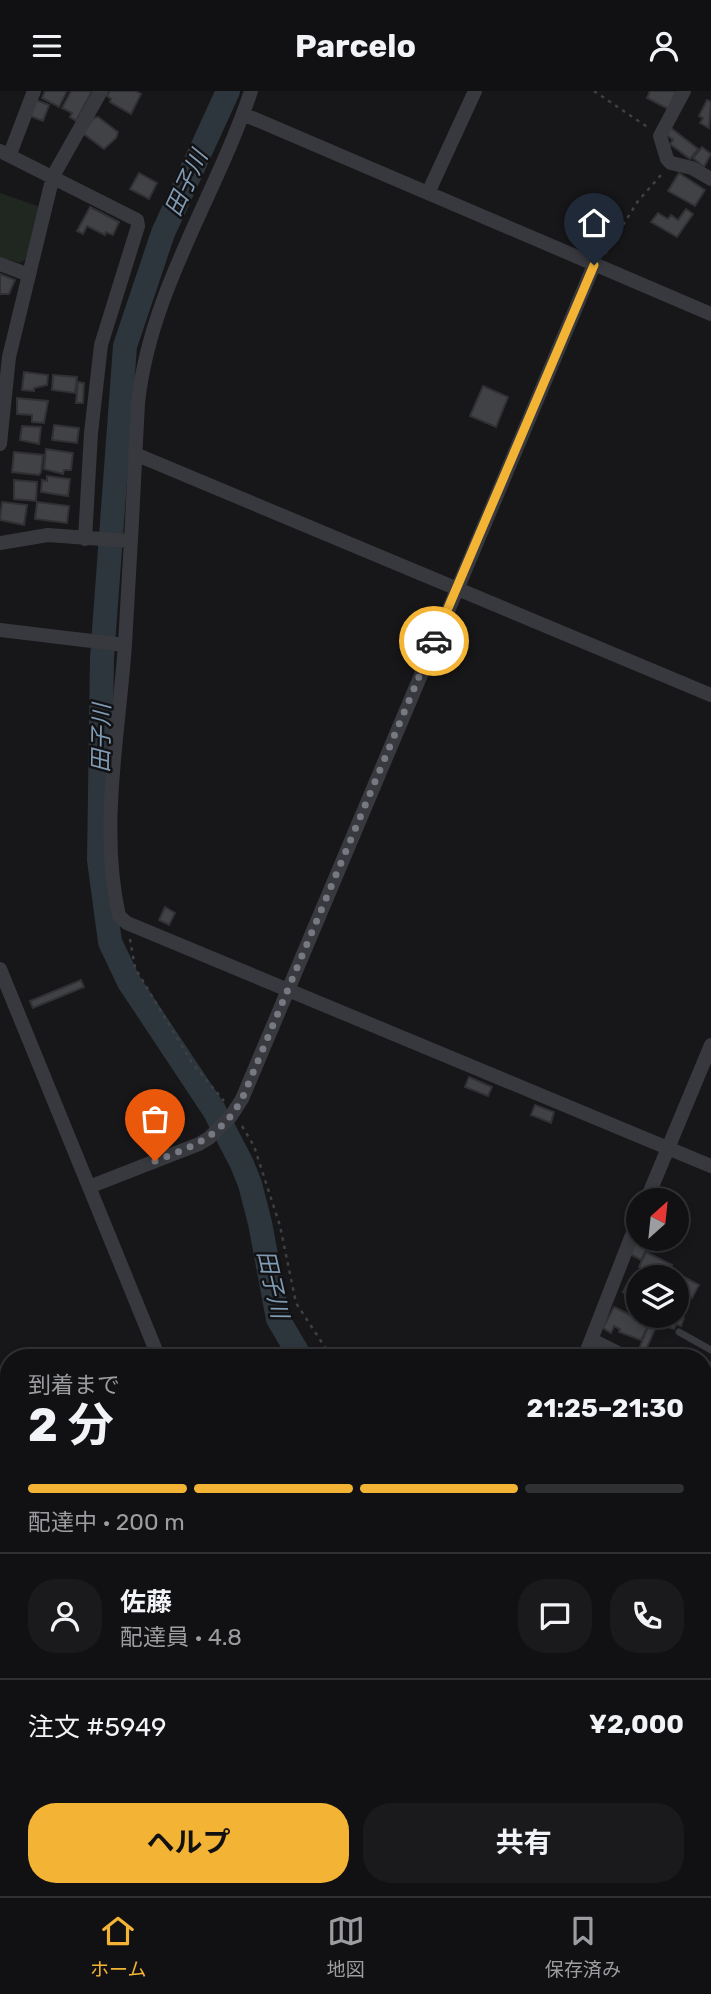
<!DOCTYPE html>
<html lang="ja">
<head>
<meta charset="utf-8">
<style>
	:root { --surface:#111113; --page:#1a1a1c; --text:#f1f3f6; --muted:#9c9da0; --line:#303133; --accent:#f3b435 }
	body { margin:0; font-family:Rubik,"Noto Sans JP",sans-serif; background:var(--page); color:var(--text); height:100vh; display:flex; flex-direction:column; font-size:26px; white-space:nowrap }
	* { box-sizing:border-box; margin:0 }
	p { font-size:23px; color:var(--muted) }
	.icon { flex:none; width:38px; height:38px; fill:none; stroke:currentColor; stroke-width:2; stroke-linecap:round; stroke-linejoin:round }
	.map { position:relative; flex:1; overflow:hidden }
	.sheet { position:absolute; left:0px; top:1258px; width:712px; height:548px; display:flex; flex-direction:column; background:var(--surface); border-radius:28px 28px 0 0; box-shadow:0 4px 10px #0003,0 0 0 2px var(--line) }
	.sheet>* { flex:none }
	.needle { width:46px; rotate:27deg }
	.tools { position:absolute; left:626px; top:1097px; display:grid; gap:14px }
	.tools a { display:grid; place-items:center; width:63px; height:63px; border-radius:50%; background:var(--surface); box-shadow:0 4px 10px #0003,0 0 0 2px var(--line); font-size:35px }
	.pin { position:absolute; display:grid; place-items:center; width:60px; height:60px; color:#fff; margin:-72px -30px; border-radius:50% 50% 50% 0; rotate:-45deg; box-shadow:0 0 7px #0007 }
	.pin .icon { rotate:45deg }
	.courier { position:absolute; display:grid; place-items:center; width:70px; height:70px; margin:-35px; border:5px solid #f3b435; border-radius:50%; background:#fff; color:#222; box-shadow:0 2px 9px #0007 }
	.headline em { font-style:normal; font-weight:700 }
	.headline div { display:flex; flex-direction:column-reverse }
	.headline { display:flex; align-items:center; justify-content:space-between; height:119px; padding:0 28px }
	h1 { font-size:46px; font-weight:700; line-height:52px }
	.bar { display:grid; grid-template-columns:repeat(4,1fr); gap:10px 7px; align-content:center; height:84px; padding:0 28px }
	.bar i { height:9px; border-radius:5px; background:var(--line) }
	.bar .on { background:var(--accent) }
	.bar p { grid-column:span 4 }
	.line { display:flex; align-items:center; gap:18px; padding:0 28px; border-top:2px solid var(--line) }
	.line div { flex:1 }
	.round { display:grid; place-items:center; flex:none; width:74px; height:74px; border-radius:28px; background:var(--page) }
	.action { display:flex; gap:14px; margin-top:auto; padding:14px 28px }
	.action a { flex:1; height:80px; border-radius:28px; background:var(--accent); color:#111; font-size:28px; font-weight:700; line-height:80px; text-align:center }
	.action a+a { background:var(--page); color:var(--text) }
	header { display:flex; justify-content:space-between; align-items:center; height:91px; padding:0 28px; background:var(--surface); font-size:32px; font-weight:700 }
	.tabs { display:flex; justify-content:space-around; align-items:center; height:98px; border-top:2px solid var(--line); background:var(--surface); font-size:19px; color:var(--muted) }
	.tabs a { display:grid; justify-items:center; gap:4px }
	.tabs .on { color:var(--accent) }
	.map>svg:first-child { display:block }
</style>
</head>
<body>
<header><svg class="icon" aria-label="menu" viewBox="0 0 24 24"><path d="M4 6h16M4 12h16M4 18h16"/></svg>Parcelo<svg class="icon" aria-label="person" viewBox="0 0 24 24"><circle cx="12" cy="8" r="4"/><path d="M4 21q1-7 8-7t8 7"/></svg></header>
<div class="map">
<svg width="711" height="1805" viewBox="0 0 711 1805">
	<rect width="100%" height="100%" fill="#171719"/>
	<!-- green -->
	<path fill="#1f2720" d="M0 102 40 116 26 168 20 172 0 166Z"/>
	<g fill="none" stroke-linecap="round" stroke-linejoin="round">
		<!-- river -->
		<path stroke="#2d363d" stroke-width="24" d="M228 0 163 142 125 255 102 567 99 769 110 851 129 891 214 1019 242 1073 250 1093 260 1132 278 1228 301 1267
			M704 1568 711 1574"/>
	</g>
	<!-- building -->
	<path fill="#414246" stroke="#313135" stroke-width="2" d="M45 0H67L59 16 42 7Z
		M71 0H92L76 30 70 26 72 22 62 17Z
		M110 0H136L141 3 131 23 110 11 111 8 107 5Z
		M650 0H677L668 18 647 7Z
		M36 9 49 14 43 30 30 25Z
		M707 9 711 11 709 37 700 32 703 27 699 25Z
		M98 26 118 41 116 47 104 58 81 41 94 27Z
		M671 37 698 58 690 68 670 53 673 49 667 44Z
		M702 56 711 63 704 76 693 67Z
		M139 82 157 92 149 108 130 98Z
		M679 82 705 99 695 115 668 100Z
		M90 116 119 131 113 144 106 141 105 144 87 135 83 143 77 140Z
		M686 118 693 123 677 146 651 131 658 122 668 128 671 124 678 129Z
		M0 183 15 189 9 203H0Z
		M24 281 48 284 47 294 34 297V300L22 299Z
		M53 284 77 286 75 302 52 299Z
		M78 291 84 292 83 312H76Z
		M483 295 508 306 496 336 470 325Z
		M17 307 48 310 44 332 32 331V324L17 323Z
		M54 334 79 337 77 352 52 349Z
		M22 335 41 336 39 353 20 349Z
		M46 358 73 362 71 379H64L63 383 44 378Z
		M14 361 43 364 41 381 39 384 12 381Z
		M47 385 70 388 68 405 41 401 42 389 47 390Z
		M14 389 37 391 36 410 14 408Z
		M2 411 27 414 24 434 0 429Z
		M37 411 69 415 67 432 35 428Z
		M165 816 175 822 169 834 159 829Z
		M81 889 84 896 33 917 30 910Z
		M469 986 492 996 488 1005 465 996Z
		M535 1014 554 1021 551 1032 531 1024Z
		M636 1151 647 1157 641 1169 630 1163Z
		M646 1161 672 1174 666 1186H651L647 1184 649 1181 639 1176Z
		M682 1185 699 1194 692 1207 677 1199Z
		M630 1188 639 1192V1225H651L648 1231 630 1222 637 1208 623 1201Z
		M614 1216 649 1233 641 1249 619 1241 620 1238 614 1235 611 1242 603 1237Z
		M677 1224 684 1227 681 1235 676 1233 674 1238 659 1233 662 1225Z
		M649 1233 656 1236 642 1267H639L636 1266Z
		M696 1262 711 1272 710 1297 704 1292V1267H693Z
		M2 1592 9 1595V1611L0 1607Z
		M0 1649 9 1654V1678L2 1674 0 1677Z
		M0 1751 9 1756V1771L0 1765Z
		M203 1797H214L219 1801 221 1797H227L229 1802 227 1805H198Z"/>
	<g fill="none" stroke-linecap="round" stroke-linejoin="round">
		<!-- path -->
		<path stroke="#3e4045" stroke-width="2.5" stroke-dasharray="3.5 5" stroke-linecap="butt" d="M594 0 649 37
			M605 163 638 110 662 83
			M130 848 135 877 192 972 224 1010
			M242 1035 254 1055 280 1135 296 1212 332 1267
			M704 1591 711 1596"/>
		<!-- service -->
		<path stroke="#38393e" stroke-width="7" d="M679 1241 711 1259"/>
		<!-- minor -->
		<path stroke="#38393e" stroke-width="14" d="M251 0C216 105 150 200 138 312 134 392 130 473 125 553 119 642 99 737 119 825L127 832 711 1075
			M684 0 660 45 667 68 671 72 692 77 711 88
			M243 23 711 223
			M0 60 137 129 138 135 101 254 91 342 85 448
			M10 63 34 0
			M428 102 475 0
			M0 173 29 184
			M0 353 9 266 53 85 101 0
			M135 363 711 604
			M0 452 48 444 129 450
			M0 539 125 554
			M0 878 159 1267
			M89 1096 199 1053 209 1047 231 1025 242 1008 594 174
			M646 1110 711 954
			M592 1249 628 1267
			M584 1267 639 1126
			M704 1308 711 1313
			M704 1538 711 1543
			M259 1797 269 1805
			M508 1805 511 1797"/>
		<!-- tertiary -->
		<path stroke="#38393e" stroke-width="18" d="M704 1399 711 1394
			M0 1632 9 1638"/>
		<!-- rail -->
		<path stroke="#4b4d53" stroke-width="4.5" stroke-dasharray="9 7" stroke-linecap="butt" d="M0 1472 9 1495
			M123 1797 126 1805"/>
	</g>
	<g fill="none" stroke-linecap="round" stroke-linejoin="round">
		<!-- done -->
		<path stroke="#767981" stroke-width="7" stroke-dasharray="0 12.6" d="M155 1070C193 1055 220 1047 242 1008L434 550"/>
		<!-- route -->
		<path stroke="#f3b435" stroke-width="9" d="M434 550 594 174"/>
	</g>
	<g text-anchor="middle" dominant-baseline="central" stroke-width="5" stroke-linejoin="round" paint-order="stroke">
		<!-- water labels -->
		<g font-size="23" font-style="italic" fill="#809bb4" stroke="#121214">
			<text transform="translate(186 92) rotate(-65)">田子川</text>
			<text transform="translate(101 647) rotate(-89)">田子川</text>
			<text transform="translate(273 1193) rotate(77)">田子川</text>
		</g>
	</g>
</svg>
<div class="tools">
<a><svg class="needle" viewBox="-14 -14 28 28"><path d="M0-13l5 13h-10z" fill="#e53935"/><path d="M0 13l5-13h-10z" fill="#9c9da0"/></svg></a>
<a><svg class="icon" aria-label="layers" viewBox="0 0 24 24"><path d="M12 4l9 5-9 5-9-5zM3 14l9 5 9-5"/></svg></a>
</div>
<div class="pin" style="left:155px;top:1070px;background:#ea580c"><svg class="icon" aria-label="bag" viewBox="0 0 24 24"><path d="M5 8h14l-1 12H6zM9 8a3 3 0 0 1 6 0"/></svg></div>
<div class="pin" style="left:594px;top:174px;background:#1f2937"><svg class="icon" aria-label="home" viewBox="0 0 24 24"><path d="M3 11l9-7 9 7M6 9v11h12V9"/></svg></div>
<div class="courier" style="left:434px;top:550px"><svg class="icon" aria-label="car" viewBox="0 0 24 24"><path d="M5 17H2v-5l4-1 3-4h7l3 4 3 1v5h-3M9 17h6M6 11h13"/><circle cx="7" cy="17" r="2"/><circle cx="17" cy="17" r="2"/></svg></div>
<section class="sheet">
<div class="headline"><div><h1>2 分</h1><p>到着まで</p></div><em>21:25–21:30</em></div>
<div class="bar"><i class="on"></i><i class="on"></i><i class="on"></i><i></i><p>配達中 · 200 m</p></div>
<div class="line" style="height:126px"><a class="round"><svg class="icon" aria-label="person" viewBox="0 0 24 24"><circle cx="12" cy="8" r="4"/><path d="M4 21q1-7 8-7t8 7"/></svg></a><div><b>佐藤</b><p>配達員 · 4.8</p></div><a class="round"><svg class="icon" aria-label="chat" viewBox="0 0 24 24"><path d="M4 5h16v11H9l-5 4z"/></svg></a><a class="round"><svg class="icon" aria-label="phone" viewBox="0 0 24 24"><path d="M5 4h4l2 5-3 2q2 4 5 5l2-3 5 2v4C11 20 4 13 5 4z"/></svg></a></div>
<div class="line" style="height:91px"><div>注文 #5949</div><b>¥2,000</b></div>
<div class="action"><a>ヘルプ</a><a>共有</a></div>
</section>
</div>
<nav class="tabs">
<a class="on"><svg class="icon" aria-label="home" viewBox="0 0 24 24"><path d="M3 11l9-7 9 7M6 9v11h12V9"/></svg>ホーム</a>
<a><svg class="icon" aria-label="map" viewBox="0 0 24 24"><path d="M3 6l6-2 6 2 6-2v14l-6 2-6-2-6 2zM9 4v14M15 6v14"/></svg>地図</a>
<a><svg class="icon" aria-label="saved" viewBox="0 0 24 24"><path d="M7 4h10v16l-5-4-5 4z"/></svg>保存済み</a>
</nav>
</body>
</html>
